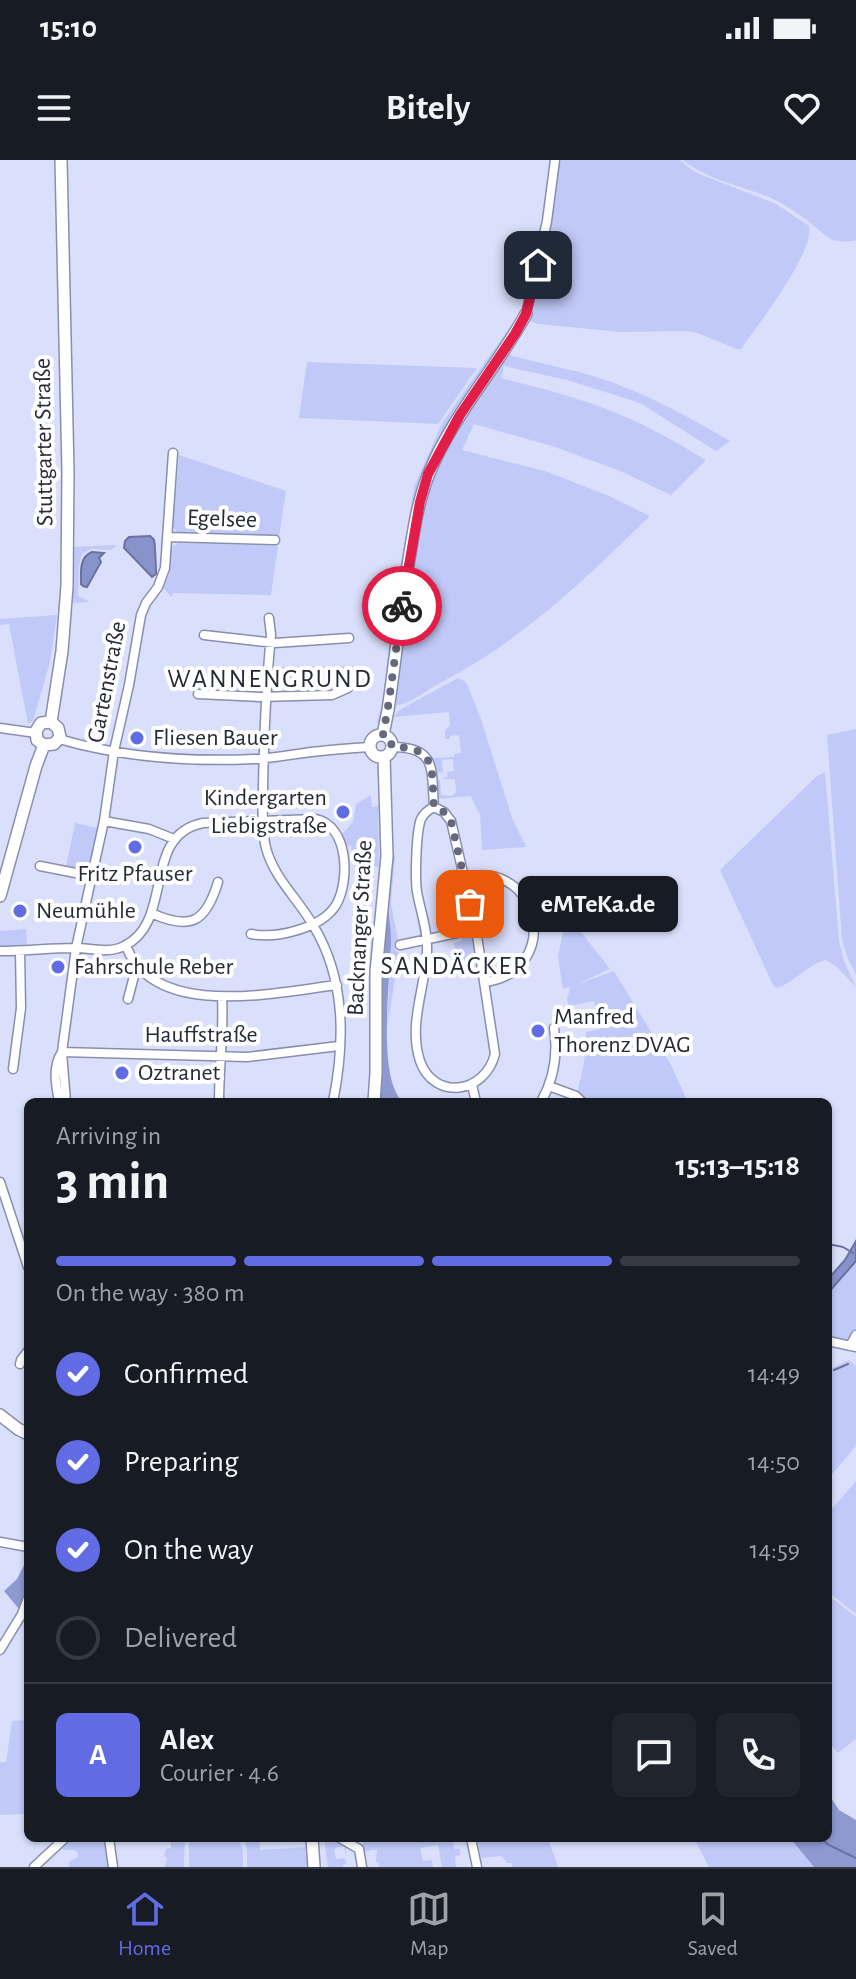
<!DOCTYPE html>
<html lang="en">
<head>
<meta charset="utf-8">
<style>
	:root { --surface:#171b24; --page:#20242c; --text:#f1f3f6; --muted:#9ea1a6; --line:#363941; --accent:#616be4 }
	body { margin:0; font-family:"Alegreya Sans",sans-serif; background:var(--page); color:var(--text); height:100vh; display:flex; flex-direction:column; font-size:30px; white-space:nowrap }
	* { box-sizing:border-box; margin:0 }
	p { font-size:26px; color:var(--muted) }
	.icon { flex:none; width:44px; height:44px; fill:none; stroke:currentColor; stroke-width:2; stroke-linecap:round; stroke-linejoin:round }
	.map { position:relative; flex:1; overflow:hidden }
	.side { position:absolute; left:24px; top:938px; width:808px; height:744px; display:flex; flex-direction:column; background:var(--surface); border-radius:12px; box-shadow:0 2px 6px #0004 }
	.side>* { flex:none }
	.pin { position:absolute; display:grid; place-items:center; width:68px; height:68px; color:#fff; margin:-34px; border-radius:16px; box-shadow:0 4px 12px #0006 }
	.courier { position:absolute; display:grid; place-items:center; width:80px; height:80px; margin:-40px; border:6px solid #e11d48; border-radius:50%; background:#fff; color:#222; box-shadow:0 2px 10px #0007 }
	.bubble { position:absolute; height:56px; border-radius:12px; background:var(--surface); box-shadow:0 2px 6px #0004; font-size:26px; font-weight:700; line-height:56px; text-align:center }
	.summary em { font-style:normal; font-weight:700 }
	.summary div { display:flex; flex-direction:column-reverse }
	.summary { display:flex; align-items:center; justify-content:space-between; height:136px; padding:0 32px }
	h1 { font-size:52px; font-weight:700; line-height:60px }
	.bar { display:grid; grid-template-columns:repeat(4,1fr); gap:12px 8px; align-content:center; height:96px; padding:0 32px }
	.bar i { height:10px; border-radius:6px; background:var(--line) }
	.bar .selected { background:var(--accent) }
	.bar p { grid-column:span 4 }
	.line { display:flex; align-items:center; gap:20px; padding:0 32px; border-top:2px solid var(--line) }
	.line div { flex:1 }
	.round { display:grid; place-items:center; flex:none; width:84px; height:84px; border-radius:12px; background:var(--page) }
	ol { padding:0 32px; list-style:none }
	li { display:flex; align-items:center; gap:24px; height:88px }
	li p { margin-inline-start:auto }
	li .icon { padding:8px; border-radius:50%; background:var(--accent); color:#fff; stroke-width:4 }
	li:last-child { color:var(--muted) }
	li i { width:44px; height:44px; border:4px solid var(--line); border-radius:50% }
	.status { display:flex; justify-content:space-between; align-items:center; height:56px; padding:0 40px; background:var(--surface); direction:ltr }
	.status svg { height:22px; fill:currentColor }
	header { display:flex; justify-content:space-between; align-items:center; height:104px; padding:0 32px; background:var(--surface); font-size:36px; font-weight:700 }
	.tab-bar { display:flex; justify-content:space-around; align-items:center; height:112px; border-top:2px solid var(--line); background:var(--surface); font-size:22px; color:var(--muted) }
	.tab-bar a { display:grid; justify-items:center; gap:4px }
	.tab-bar .selected { color:var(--accent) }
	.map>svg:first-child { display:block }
</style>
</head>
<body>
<div class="status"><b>15:10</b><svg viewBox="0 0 49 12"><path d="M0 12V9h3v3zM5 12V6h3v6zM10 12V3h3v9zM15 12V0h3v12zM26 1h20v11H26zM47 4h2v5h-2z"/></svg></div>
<header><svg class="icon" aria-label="menu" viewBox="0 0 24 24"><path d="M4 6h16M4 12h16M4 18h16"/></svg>Bitely<svg class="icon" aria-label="heart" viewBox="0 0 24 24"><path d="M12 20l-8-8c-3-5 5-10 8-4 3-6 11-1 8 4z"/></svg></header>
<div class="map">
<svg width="856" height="1707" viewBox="0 0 856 1707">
	<rect width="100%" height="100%" fill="#dae0fc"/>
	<!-- green -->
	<path fill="#c0c9f8" d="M560 0H680L693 11 702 15 776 44 809 66C815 92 757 166 741 189H737L697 173 687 171 621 172 538 164 530 161 528 157Z
		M683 0H856V80C830 86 825 74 807 60 795 52 783 43 769 37 741 26 708 20 683 0Z
		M517 157H521L420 326 381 564 377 563 383 538 394 445 414 327 442 263Z
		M506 192 513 196C546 205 582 211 614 223 655 238 692 259 730 281L716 291 640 243 567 220 504 206 501 218C544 229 589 240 630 259 657 271 681 285 706 300L671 335 620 311 552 286 474 264 462 290 545 311 609 336 650 356C584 420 526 477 444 521 428 529 412 543 395 546L393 543 424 336 446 288Z
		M307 202 477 208 438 264 299 258Z
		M179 295 286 331 279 377 181 375 174 369 173 366Z
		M179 383 278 386 271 435 173 433 171 437 164 428 170 413 171 389 173 386Z
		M117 385 111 390 91 389 82 394 79 405 78 436 90 442 72 443 73 387Z
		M57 455 50 502 33 561 28 564 9 464 0 465V459Z
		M355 506V516H343V526L337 533 318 534 317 516 306 518 302 522 303 530H312V533L299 534V529H296V519H290L289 516H281V520L279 521 281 527 276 528V533L272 530 273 507Z
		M220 507 242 508 241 533 219 532Z
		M458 518 464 521 467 524 481 559 512 658 526 687 482 690 480 653 478 652 471 636 438 639 436 621 440 620 441 635 451 636 456 633 455 619H443V618L448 617 447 612 454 611 453 599 442 600 443 612 435 613 432 598 454 597 455 594 461 593 459 575 450 576V579H445V571L450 565 449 552 394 557 397 552 403 548Z
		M856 569V815L848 799 842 780 827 575Z
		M825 612 839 781 844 801 856 827 837 807 826 800C808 804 795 822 777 828L773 825 720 710 817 616Z
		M371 635 372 647 378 646 379 707 354 706 351 686 345 685 341 675 353 662 356 644Z
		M75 663 97 668 89 707 84 711 66 707Z
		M391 696H395L391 743 398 780C392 784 393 789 399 793L387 869 391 782 390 761 387 743Z
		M560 745 610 809 575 825 614 811 671 905 688 942H583L576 935C583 913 586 895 586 872L600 869 594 841 569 846 567 840 570 827 563 829 558 796 566 759 558 754Z
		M26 769 27 788 0 789V771Z
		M470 774 473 775 479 800 454 805 456 795 454 783 462 781 461 776Z
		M856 1101V1171C848 1183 841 1180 828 1177V1133Z
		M849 1200 856 1206V1286L828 1319V1210Z
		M856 1321V1454L828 1432V1353Z
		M828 1435 856 1457V1579L838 1593 828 1581Z
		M28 1535V1654L0 1655V1602H6L12 1561 27 1560Z
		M76 1678H107L110 1707H69V1702L78 1697V1692L73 1690H63L62 1688 69 1679 72 1682Z
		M170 1678H185L184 1707H165L167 1698 164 1696 166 1689 171 1688Z
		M189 1678H239L243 1691V1707H189Z
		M244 1678H259L260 1690 307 1687 308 1707H247V1690Z
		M324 1678H335L346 1685V1695L344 1687H338L334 1690 336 1699 345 1698 346 1704H343V1707H328Z
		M364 1678H453L454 1689H460V1695L455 1697 456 1707H442L438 1685 420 1688 423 1701 432 1700 433 1707H379V1703L376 1702 377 1690H371L366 1692 362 1691Z
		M477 1678H548L558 1707H512V1703H507L502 1696 481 1698Z
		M694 1678H790L814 1707H709Z"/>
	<!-- forest -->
	<path fill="#8e99d2" d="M387 743C389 755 391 768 391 780 391 817 376 917 403 942H377L379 803Z
		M24 1405 28 1408C28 1421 26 1436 19 1449L4 1431 17 1419Z
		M828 1633 839 1650 856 1660V1707H814L790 1678H828Z"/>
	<!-- water -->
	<path fill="#8892cb" stroke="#6b729e" stroke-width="2" d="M150 376C151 377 153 378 154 380 155 382 156 409 156 414L152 417 124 388 125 381 129 377Z
		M92 392 104 393 99 398 101 402 87 427 83 426 81 424C81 412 79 397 92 392Z
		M856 1081V1101L828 1133V1119L845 1100Z"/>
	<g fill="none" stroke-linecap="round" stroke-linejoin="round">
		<!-- stream -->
		<path stroke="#6b729e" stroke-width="2" d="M828 1084 843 1087 853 1093
			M834 1210 848 1204
			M822 1678 827 1684 856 1698"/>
		<defs>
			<path id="street" d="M526 154 547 61 555 0
				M168 377 275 380
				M269 458 271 475C266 526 264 577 263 627 263 647 261 668 266 688 274 718 298 739 313 765 346 819 345 882 333 942
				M204 475 275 483 349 478
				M198 534 259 537 332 535 348 528
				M0 568 36 573
				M59 579C121 597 190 602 254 599 276 598 299 593 321 591 338 589 354 588 370 587
				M392 587C438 587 431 610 434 647L444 652 451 661 476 769 400 785
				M434 647C428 650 424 653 421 659 416 672 415 718 417 732 421 753 428 771 427 792 425 828 408 865 420 901 434 941 485 934 495 894L476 769
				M104 661 149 669 174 679
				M40 706 91 716
				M464 718C541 697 563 812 485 822
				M151 753C191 771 206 762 218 722
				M126 786C155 861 277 832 337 825
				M0 791C25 791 50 788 75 788 91 788 109 794 124 786 175 762 141 675 203 663L315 659C349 665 350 721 336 745 322 768 277 779 251 774
				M128 839 134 816 139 808
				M13 909 21 848 20 791
				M472 925 476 942
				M549 926 576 936 582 942
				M59 942C56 925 52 907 62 892L247 897 339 886
				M66 942 62 892 76 788 104 661 114 591 129 525 141 455 146 443 158 427 165 408 173 293
				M219 942C219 906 224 872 222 837
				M541 942C554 919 558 894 554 868
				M0 1022 28 1107
				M828 1181 856 1187
				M850 1186 856 1175
				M20 1204 21 1200 28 1191
				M0 1382 28 1387
				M0 1490 22 1454 28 1438
				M109 1678 113 1707
				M340 1678 359 1689 362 1707
				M471 1678 477 1707
				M34 1707 65 1678"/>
			<path id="secondary" d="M51 562 62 491 67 426 68 311 61 0
				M383 575 388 550C395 502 400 453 408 405 413 375 417 344 428 316 451 257 496 209 526 154
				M370 586a11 11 0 1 1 22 0a11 11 0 1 1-22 0Z
				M44 585 54 584 60 577 58 568 51 562
				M44 585 37 580 36 571 41 563 51 562
				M0 736 36 606 44 585
				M374 942 376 913V812L387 696 384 597
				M0 1255 18 1269 28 1274
				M312 1678 314 1707"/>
		</defs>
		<!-- street casing -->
		<use href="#street" stroke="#888eae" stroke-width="11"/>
		<!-- secondary casing -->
		<use href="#secondary" stroke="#888eae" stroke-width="14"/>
		<!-- street -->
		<use href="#street" stroke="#fff" stroke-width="8"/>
		<!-- secondary -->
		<use href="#secondary" stroke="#fff" stroke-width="11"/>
	</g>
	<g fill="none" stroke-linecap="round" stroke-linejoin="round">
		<!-- done -->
		<path stroke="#65697b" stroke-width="8" stroke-dasharray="0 14.4" d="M402 446 389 541 383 575 390 579 392 587C438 587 431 609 434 647L444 652 451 661 470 744"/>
		<!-- route -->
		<path stroke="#e11d48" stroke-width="10" d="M402 446 420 342 428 314 460 255 515 174 526 154 538 105"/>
	</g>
	<!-- markers -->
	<g fill="#616be4" stroke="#fff" stroke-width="3">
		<circle cx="137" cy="578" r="8"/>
		<circle cx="343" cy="652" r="8"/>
		<circle cx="135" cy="687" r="8"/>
		<circle cx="20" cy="751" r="8"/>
		<circle cx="58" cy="807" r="8"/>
		<circle cx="538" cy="871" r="8"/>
		<circle cx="122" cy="913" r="8"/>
	</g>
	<g text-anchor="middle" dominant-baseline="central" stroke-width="8" stroke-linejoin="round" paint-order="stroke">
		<!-- street labels -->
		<g font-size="24" fill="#262936" stroke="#fff">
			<text transform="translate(44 282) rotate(-91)">Stuttgarter Straße</text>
			<text transform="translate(222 359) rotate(2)">Egelsee</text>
			<text transform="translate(107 522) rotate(-79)">Gartenstraße</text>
			<text transform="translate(360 768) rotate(-87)">Backnanger Straße</text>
			<text x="201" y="875">Hauffstraße</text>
		</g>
		<!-- poi labels -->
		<g font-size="24" fill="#262936" stroke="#fff" text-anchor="start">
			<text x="153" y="578">Fliesen Bauer</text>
			<text x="327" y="638" text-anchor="end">Kindergarten<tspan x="327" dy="28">Liebigstraße</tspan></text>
			<text x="135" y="714" text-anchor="middle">Fritz Pfauser</text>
			<text x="36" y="751">Neumühle</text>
			<text x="74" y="807">Fahrschule Reber</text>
			<text x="554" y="857">Manfred<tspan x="554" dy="28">Thorenz DVAG</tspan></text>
			<text x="138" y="913">Oztranet</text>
		</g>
		<!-- neighbourhood labels -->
		<g font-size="26" letter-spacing="2" fill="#262936" stroke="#fff">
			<text x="270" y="519">WANNENGRUND</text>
			<text x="455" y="806">SANDÄCKER</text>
		</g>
	</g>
</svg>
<div class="pin" style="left:470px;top:744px;background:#ea580c"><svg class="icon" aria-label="bag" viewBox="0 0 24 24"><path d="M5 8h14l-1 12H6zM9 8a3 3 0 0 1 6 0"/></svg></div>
<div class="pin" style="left:538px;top:105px;background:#1f2937"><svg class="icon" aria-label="home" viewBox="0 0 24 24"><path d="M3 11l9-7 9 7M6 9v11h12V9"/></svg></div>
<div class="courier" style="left:402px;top:446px"><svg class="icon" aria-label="bike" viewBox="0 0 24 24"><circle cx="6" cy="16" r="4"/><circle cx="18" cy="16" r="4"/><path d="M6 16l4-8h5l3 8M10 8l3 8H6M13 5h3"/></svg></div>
<div class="bubble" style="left:518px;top:716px;width:160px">eMTeKa.de</div>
<section class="side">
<div class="summary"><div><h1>3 min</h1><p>Arriving in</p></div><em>15:13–15:18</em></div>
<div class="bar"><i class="selected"></i><i class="selected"></i><i class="selected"></i><i></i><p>On the way · 380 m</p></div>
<ol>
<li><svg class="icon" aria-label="check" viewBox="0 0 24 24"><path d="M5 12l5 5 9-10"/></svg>Confirmed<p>14:49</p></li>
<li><svg class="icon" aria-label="check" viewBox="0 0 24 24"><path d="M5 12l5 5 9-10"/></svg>Preparing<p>14:50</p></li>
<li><svg class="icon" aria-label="check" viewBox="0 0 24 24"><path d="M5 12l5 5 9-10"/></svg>On the way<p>14:59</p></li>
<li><i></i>Delivered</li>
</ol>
<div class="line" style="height:144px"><b class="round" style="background:var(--accent);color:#fff">A</b><div><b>Alex</b><p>Courier · 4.6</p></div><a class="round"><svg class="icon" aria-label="chat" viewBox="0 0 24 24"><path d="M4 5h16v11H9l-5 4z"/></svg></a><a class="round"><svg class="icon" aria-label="phone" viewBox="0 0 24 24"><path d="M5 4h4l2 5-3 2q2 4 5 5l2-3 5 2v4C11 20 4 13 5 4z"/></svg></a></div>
</section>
</div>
<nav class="tab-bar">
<a class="selected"><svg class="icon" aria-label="home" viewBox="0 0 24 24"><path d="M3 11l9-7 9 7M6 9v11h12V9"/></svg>Home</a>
<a><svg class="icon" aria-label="map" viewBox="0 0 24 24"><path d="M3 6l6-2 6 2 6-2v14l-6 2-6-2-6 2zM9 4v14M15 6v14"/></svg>Map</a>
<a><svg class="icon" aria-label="saved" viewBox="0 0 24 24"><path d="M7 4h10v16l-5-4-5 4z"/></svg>Saved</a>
</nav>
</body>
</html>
